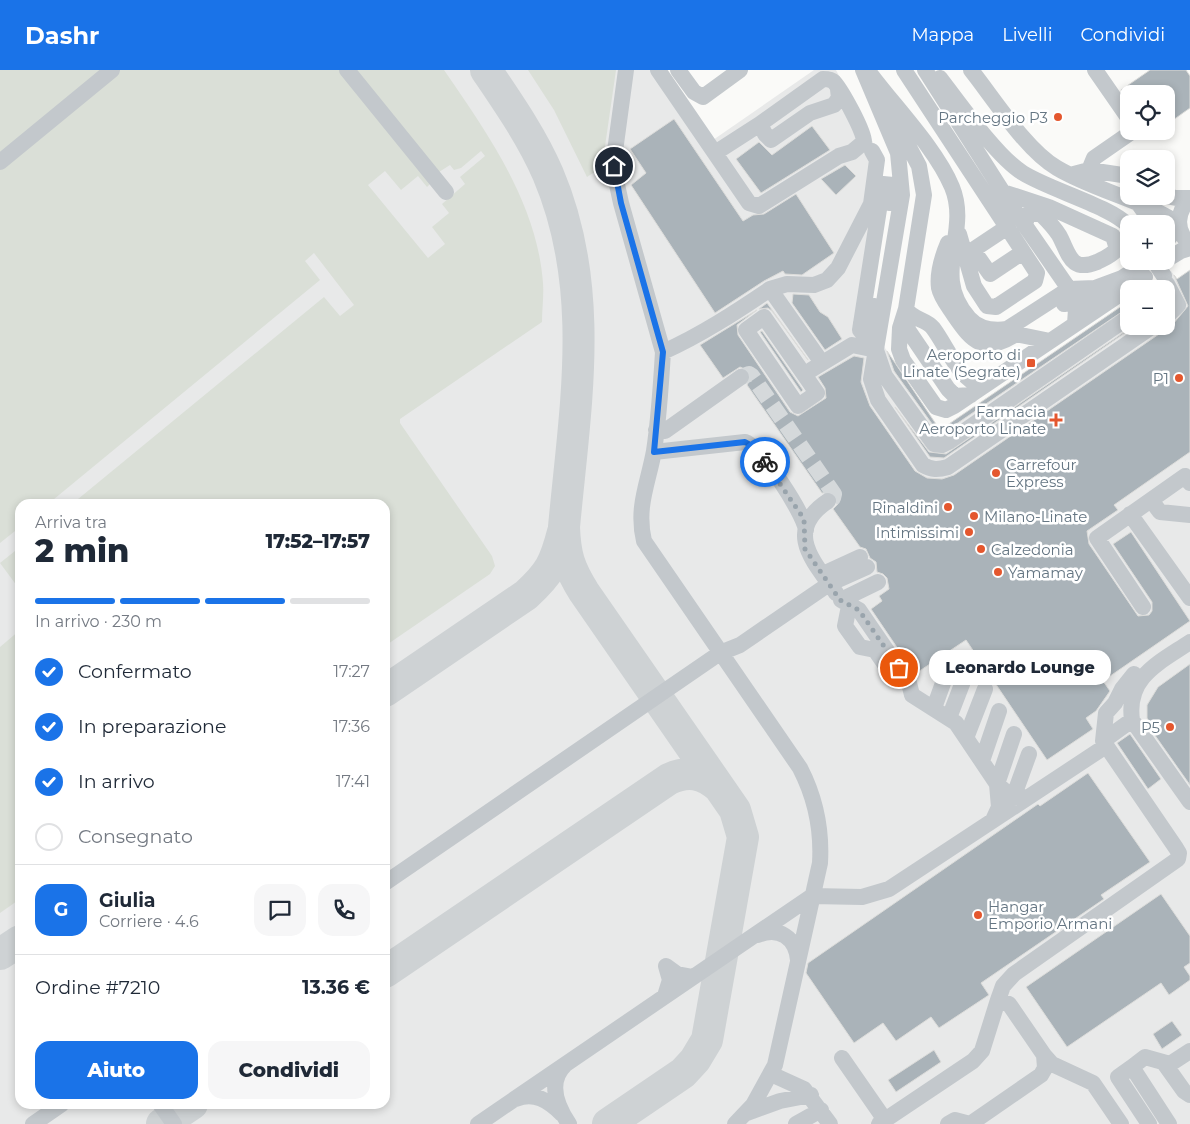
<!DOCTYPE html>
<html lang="it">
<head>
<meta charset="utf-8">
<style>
	:root { --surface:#fff; --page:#f6f6f7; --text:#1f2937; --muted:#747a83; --line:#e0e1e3; --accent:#1a73e8 }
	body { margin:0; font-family:Montserrat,sans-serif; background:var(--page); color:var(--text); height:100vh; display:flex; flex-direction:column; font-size:19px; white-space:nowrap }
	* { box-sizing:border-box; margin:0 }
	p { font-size:16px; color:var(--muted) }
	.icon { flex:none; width:28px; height:28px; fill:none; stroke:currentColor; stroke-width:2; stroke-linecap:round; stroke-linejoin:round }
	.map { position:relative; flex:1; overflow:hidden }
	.drawer { position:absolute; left:15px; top:429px; width:375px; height:610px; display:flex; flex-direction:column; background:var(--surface); border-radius:15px; box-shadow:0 2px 8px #0003 }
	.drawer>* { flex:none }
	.buttons { position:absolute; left:1120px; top:15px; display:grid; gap:10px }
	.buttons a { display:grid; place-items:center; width:55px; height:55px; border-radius:10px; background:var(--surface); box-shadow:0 2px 8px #0003; font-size:25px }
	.pin { position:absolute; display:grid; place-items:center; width:42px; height:42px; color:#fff; margin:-21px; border:2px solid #fff; border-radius:50%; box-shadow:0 1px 5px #0007 }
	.courier { position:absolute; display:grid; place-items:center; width:50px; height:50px; margin:-25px; border:4px solid #1a73e8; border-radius:50%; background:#fff; color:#222; box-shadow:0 1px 6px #0007 }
	.bubble { position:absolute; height:35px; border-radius:15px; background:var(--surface); box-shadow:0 2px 8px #0003; font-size:16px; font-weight:800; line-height:35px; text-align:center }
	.overview em { font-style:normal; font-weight:800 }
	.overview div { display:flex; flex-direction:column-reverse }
	.overview { display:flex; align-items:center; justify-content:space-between; height:85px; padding:0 20px }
	h1 { font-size:32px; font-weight:800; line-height:38px }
	.bar { display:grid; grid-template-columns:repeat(4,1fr); gap:8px 5px; align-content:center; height:60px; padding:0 20px }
	.bar i { height:6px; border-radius:4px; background:var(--line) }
	.bar .current { background:var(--accent) }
	.bar p { grid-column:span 4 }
	.line { display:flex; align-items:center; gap:12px; padding:0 20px; border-top:1px solid var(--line) }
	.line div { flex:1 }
	.round { display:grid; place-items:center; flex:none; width:52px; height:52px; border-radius:15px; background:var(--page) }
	ol { padding:0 20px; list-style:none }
	li { display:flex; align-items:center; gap:15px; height:55px }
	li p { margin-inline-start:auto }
	li .icon { padding:5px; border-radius:50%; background:var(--accent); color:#fff; stroke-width:4 }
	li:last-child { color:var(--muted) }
	li i { width:28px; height:28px; border:2px solid var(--line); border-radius:50% }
	.button { display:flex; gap:10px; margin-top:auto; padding:10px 20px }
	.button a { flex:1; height:58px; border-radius:15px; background:var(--accent); color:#fff; font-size:20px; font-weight:800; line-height:58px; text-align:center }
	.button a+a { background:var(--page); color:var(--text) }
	header { display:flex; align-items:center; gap:30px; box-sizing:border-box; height:70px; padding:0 25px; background:var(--accent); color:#fff }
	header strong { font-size:24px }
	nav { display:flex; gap:28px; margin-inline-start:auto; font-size:18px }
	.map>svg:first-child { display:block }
</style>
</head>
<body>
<header>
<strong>Dashr</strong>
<nav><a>Mappa</a><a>Livelli</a><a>Condividi</a></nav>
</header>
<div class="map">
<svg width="1190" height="1054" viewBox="0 0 1190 1054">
	<rect width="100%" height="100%" fill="#fafaf8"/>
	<!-- built -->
	<path fill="#e8e9e9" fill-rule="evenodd" d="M0 0H667L713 70 814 0H836L882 90 860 234 883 275 940 360 1129 231V256H1166V219H1147L1171 201 1177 209 1190 200V1054H0ZM20 434H385V1034H20Z"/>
	<!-- green -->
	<path fill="#dadfd7" d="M0 0H106L0 87Z
		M120 0H343L434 110 427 117 418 106 401 120 385 101 368 115 428 188 445 174 432 157 449 143 442 134 465 114 460 107 485 86 481 81 461 98 454 100 450 95 439 102 351 0H444C488 64 537 133 543 213 544 226 542 239 542 252L400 349V353L492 486 495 496 490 504 385 576V434H72L324 227 340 246 354 235 314 183 305 191 320 210 48 434H20V457L0 473V100Z
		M528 0H616L602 97 587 107 554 40Z
		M20 477V520L0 493Z
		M20 560V829L0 843V577Z"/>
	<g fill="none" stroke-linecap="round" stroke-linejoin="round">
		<!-- taxiway -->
		<path stroke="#ced2d4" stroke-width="32" d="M486 0C509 34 532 67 548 104 597 219 575 337 564 457 565 485 569 498 584 522L735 740 743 767 707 970 695 990 683 1003 608 1054
			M385 621 526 525C550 503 555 493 563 462
			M0 884 20 871
			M385 902 669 709C688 700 703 703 719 717
			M162 1054 192 1034"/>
	</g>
	<!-- building -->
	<path fill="#aab3b9" stroke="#dcdcda" d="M1150 0H1186L1190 6V38L1166 55V24H1124L1121 20Z
		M674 49 743 151 753 145 764 144 796 124 834 183 802 205 785 204 783 201 764 211 715 243 631 115 646 103 630 79Z
		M812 56 830 80 761 123 736 89 759 72 772 85Z
		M845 95 856 106 836 125 821 109Z
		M1190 200V382L1114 435 1118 440 1087 461 1089 474 1138 546 1149 545 1152 541V532L1113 474 1131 462 1190 551 1103 611 1110 621 1096 641 1086 648 1093 659 1047 690 966 570 915 604 871 539 882 531 879 526 889 519 887 508 883 504 877 502 876 492 870 488 866 479 860 477 833 439 838 434 836 425 831 422 822 423 747 315 751 307 749 301 740 297 723 308 700 275 757 240 737 255 738 265 790 342 798 346 826 328 825 318 818 307 854 286 864 288 861 312 870 336 915 401 927 408 942 409 954 405 1159 264 1163 256 1173 254 1188 236 1174 205 1177 209Z
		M793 224 809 225 820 242 828 247 842 269 825 280 792 233Z
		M1129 231V237L940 365 894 301 887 281 940 360Z
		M767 233 808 290 772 241 768 238 759 239Z
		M1133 256H1135L944 388 930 387 895 337 929 382 946 384Z
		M762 261 803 320 801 322 760 262Z
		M1190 594V715L1154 664 1147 648V635L1158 617Z
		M1130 664 1161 709 1148 719 1117 673Z
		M1088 703 1150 792 1101 825 1104 829 981 913 989 925 939 958 931 947 896 971 883 953 854 973 806 903 808 893 1038 734 1040 736Z
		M1161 824 1190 866V893L1184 897 1190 906V910L1169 925 1161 913 1067 977 1026 917Z
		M1172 951 1182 965 1162 979 1153 964Z
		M934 980 941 992 896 1022 888 1010Z"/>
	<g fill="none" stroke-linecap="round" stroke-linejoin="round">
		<!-- minor-tunnel -->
		<path stroke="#d5d9db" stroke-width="16" stroke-dasharray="16 8" stroke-linecap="butt" d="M741 307 749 304 752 306 834 424 833 428 828 431"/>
		<!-- minor -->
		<path stroke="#c3c8cc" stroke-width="16" d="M347 0 446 122
			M626 0 613 96 621 133 663 282C701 265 736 242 770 219L818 287
			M658 0 749 133 759 136 839 86 852 82 864 72C864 61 842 21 834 12 831 9 827 9 823 9L760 54 765 64 771 70 810 43 834 35 839 28 838 19
			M678 0 694 22 703 27 740 0
			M863 0 898 83 902 125 871 309 878 330 923 395C932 400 938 400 948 397L1153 256
			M904 0 1037 203 1035 211 996 237 987 236 974 216 959 164
			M925 0 1013 138 1069 219 1076 239 1075 254
			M971 0C994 29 1026 80 1057 98 1096 121 1141 129 1179 154
			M1095 0 1129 49
			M872 6C897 39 936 79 952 117 971 163 930 205 969 248 979 259 993 261 1007 259L1069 219 1095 218 1122 208 1139 197
			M940 8C959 33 998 88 1023 103 1050 120 1110 136 1129 156
			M891 43 919 96 924 125 906 239 900 258 899 279 903 290 936 337 946 340 954 336 1132 216
			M715 83 760 54
			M0 92 112 0
			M1089 100 1129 106
			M1070 105 1089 100 1094 88 1133 61
			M1003 122 1049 137 1113 166 1117 179C1111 186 1105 188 1097 192 1070 203 1069 183 1059 165 1054 157 1048 151 1041 144H1028L1025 155
			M1166 126 1176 128H1190
			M1190 129C1176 142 1175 161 1190 174
			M890 133 893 115 883 114 860 260 876 280 885 306 934 374 942 375 950 371 1129 247
			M1138 133 1153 154
			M1006 158 973 180 990 204 1023 182
			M1166 172 1179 154
			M948 173C942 187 937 203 939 218 941 228 949 237 954 245 973 273 984 284 1016 264L1050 271
			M1166 190 1181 181 1190 178
			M770 219 787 214 814 215 827 210 838 198 871 134 877 90 872 81
			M1064 234 1097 229 1132 216 1145 207
			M906 239C913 250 926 249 933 258 948 278 958 308 982 317
			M906 244 908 260 948 319 955 326 971 325
			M764 247 817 323 798 336 746 260Z
			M1166 247 1178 235 1167 214
			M861 253 871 256 874 236
			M663 282C661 315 659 348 654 381 648 414 636 437 644 471L800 698C816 729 822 759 820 793L775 995 753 1035 735 1054
			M811 300 852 275 876 280
			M656 360 665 361 741 307
			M654 382 745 372C761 377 803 442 806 460
			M1151 430 1160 442 1190 445
			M828 431C783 461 814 492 836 523
			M1130 444 1190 528
			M823 504 860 487
			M841 530 859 540 909 613 912 625 956 653 997 714
			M841 530 878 512
			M1143 537 1097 468 1185 406 1190 413
			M848 541 845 556 860 577 875 580 886 596
			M1190 572C1159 593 1126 607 1132 650L1190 732
			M934 638 947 602
			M949 648 969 596
			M1132 650 1103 671 1106 643 1115 633 1122 619 1134 604
			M966 668 985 619
			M982 691 999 641
			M997 714 1014 664
			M1013 728 1029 684
			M993 750 999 737 997 714 1013 728 1027 727
			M385 813 720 583 740 575 829 514 867 497
			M758 865C779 856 796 868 798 890
			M665 926 670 910 666 896 677 904 693 907
			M998 930 1003 916 1014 904 1178 789 1179 783 1176 778 1103 671
			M1044 985 1052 994 1093 1013 1121 1054
			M842 988 885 1050
			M1164 993 1184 1021 1190 1025
			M565 995C547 1012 557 1036 569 1054
			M1132 997 1118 1007 1149 1054
			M771 1004 804 1019 830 1054
			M516 1029C534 1021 549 1031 562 1044
			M160 1034 174 1054
			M747 1043 780 1031 811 1025
			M33 1054 62 1034
			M478 1054 812 826 862 827 889 819 1106 676
			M796 1054 821 1040
			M879 1054 973 991 982 981 998 930 1009 934 1044 985 1045 998 1041 1005 970 1054 955 1050 948 1054
			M1169 1054 1132 997 1145 987 1170 994 1190 981"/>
		<!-- minor-bridge -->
		<path stroke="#c3c8cc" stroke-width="16" d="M1154 191 1164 206"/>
	</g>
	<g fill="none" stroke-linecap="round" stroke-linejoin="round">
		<!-- done -->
		<path stroke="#99a4ac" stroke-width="5" stroke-dasharray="0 9" d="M765 392 804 449 805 479 840 530 859 540 899 598"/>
		<!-- route -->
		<path stroke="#1a73e8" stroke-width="6" d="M614 96 621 133 663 282 654 382 745 372 754 377 765 392"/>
	</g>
	<!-- markers -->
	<g fill="#e4572e" stroke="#fff" stroke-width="2">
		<circle cx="1058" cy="47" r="5"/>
		<rect x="1026" y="288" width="10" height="10" rx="2.5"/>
		<circle cx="1179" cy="308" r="5"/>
		<path d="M1053.5 342.5h5v5h5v5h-5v5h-5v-5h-5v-5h5z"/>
		<circle cx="996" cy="403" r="5"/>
		<circle cx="948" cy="437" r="5"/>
		<circle cx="974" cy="446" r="5"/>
		<circle cx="969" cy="462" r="5"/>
		<circle cx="981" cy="479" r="5"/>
		<circle cx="998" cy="502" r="5"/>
		<circle cx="1170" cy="657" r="5"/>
		<circle cx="978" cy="845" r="5"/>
	</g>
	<g text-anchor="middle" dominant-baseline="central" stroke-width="5" stroke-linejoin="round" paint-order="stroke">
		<!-- poi labels -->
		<g font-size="15" fill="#657683" stroke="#fff" text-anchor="end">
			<text x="1048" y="47">Parcheggio P3</text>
			<text x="1021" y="284">Aeroporto di<tspan x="1021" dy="17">Linate (Segrate)</tspan></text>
			<text x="1169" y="308">P1</text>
			<text x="1046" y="341">Farmacia<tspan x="1046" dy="17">Aeroporto Linate</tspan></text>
			<text x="1006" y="394" text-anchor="start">Carrefour<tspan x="1006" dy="17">Express</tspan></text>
			<text x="938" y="437">Rinaldini</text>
			<text x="984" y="446" text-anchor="start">Milano-Linate</text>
			<text x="959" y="462">Intimissimi</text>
			<text x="991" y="479" text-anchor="start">Calzedonia</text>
			<text x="1008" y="502" text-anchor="start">Yamamay</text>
			<text x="1160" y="657">P5</text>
			<text x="988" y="836" text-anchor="start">Hangar<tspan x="988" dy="17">Emporio Armani</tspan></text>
		</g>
	</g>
</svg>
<div class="buttons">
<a><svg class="icon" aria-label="locate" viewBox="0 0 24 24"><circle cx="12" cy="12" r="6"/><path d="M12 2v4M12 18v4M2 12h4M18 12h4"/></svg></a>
<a><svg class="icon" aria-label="layers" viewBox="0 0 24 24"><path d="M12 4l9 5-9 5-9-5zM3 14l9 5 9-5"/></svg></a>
<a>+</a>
<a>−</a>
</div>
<div class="pin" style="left:899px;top:598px;background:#ea580c"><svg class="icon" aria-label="bag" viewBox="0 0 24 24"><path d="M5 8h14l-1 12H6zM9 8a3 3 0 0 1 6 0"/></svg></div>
<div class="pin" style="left:614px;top:96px;background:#1f2937"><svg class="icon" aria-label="home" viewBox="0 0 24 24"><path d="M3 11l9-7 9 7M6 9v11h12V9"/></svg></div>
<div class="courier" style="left:765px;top:392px"><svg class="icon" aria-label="bike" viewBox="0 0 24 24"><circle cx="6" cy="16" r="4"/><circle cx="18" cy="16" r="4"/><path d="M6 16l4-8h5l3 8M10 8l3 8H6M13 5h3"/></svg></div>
<div class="bubble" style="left:929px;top:580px;width:182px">Leonardo Lounge</div>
<section class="drawer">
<div class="overview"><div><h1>2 min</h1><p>Arriva tra</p></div><em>17:52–17:57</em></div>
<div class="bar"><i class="current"></i><i class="current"></i><i class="current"></i><i></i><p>In arrivo · 230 m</p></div>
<ol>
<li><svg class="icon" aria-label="check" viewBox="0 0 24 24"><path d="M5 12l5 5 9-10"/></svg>Confermato<p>17:27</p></li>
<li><svg class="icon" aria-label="check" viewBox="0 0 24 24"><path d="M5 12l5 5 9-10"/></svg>In preparazione<p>17:36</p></li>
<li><svg class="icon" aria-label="check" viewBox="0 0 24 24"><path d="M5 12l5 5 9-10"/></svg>In arrivo<p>17:41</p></li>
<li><i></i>Consegnato</li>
</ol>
<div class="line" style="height:90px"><b class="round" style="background:var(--accent);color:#fff">G</b><div><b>Giulia</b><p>Corriere · 4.6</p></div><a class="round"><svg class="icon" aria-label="chat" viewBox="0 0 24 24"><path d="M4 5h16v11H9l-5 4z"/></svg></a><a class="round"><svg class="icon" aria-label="phone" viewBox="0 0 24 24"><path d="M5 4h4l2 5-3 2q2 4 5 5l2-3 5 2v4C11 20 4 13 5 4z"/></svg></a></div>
<div class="line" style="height:65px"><div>Ordine #7210</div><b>13.36 €</b></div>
<div class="button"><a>Aiuto</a><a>Condividi</a></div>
</section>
</div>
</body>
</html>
